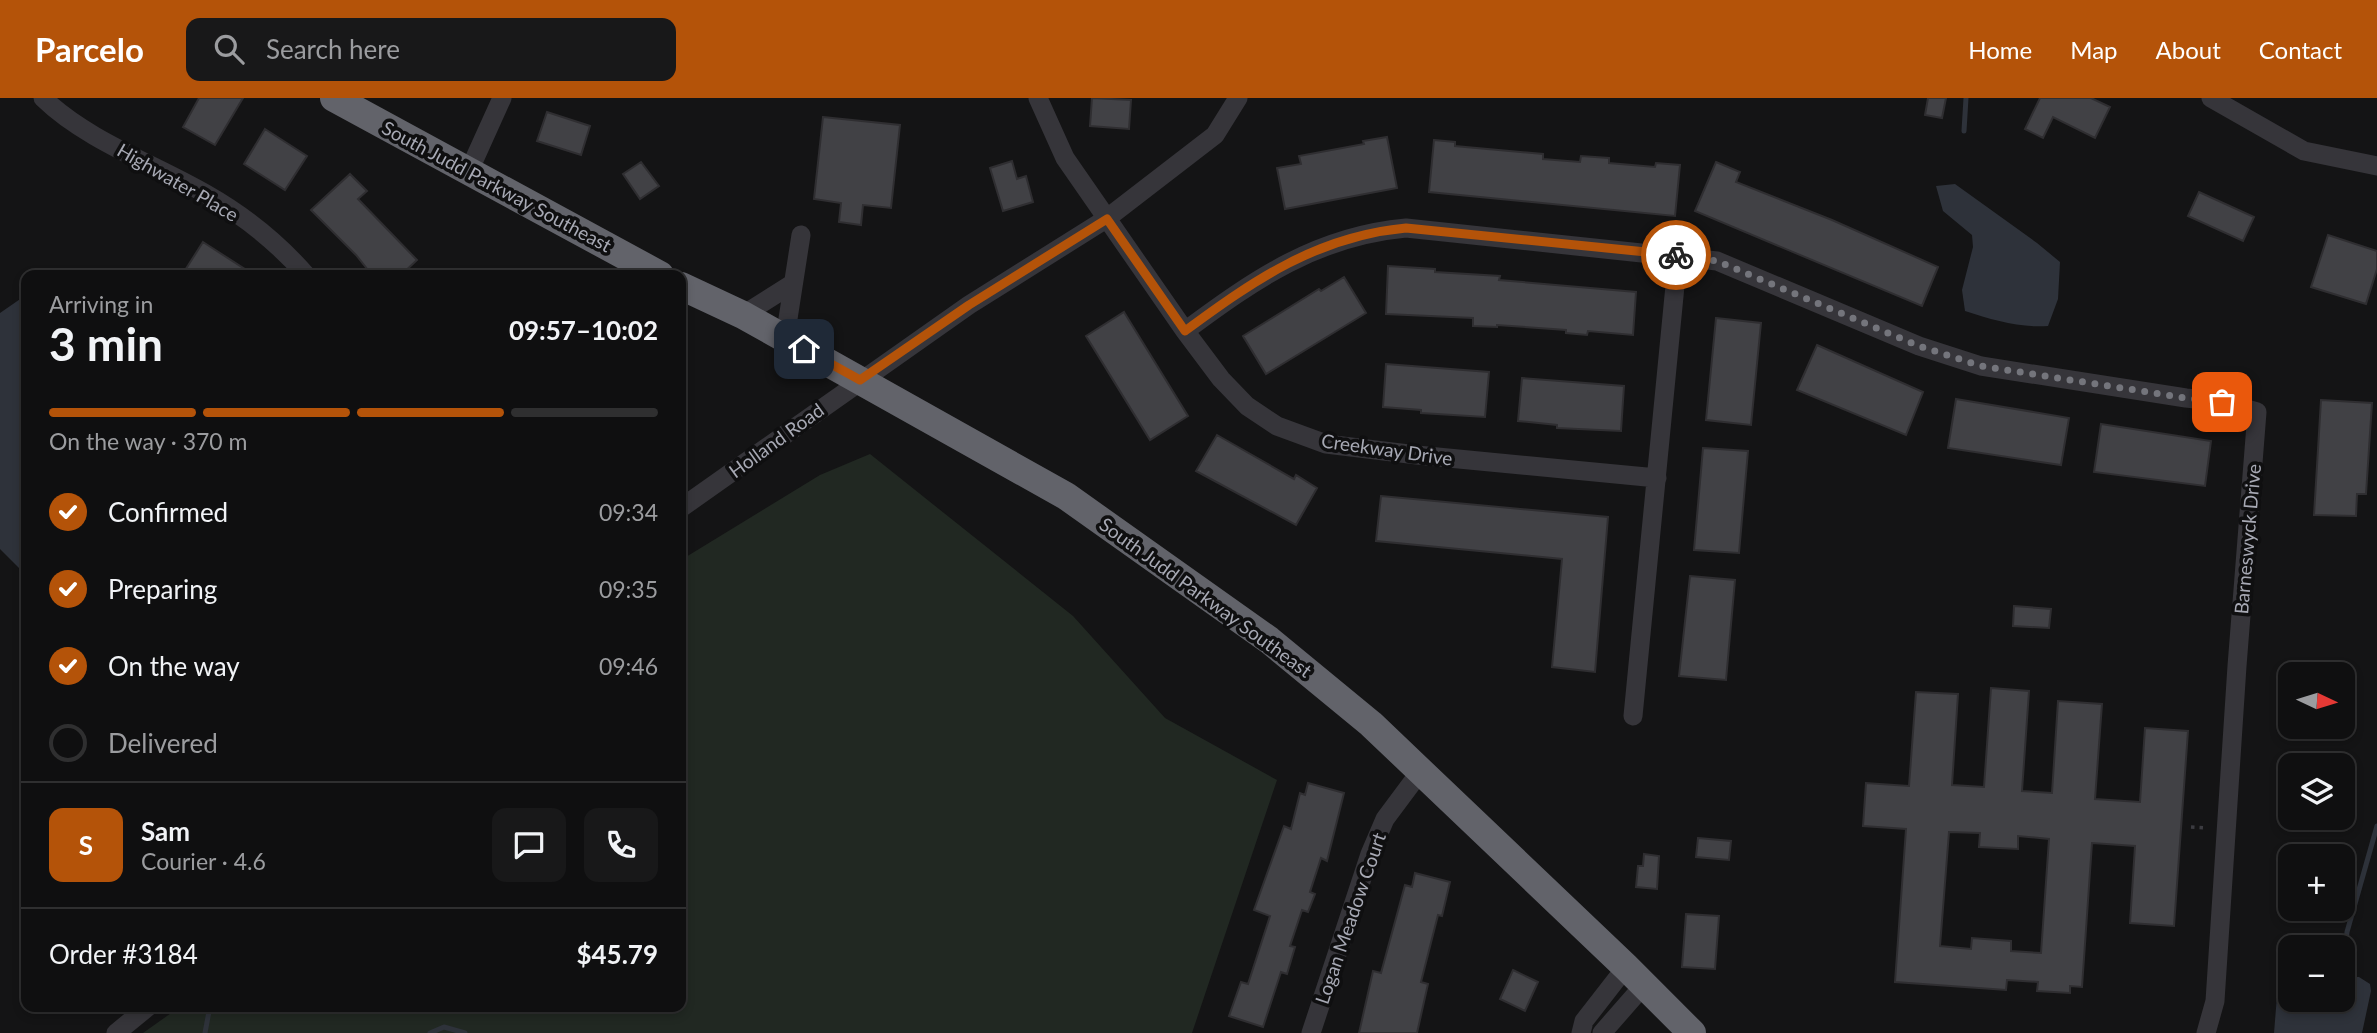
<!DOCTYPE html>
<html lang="en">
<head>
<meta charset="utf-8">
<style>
	:root { --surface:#0f0f10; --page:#181819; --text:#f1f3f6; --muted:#9b9c9f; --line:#2f2f30; --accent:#b45309 }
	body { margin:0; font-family:Lato,sans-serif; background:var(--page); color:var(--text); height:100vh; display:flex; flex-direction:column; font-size:26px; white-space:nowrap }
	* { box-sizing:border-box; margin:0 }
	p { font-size:23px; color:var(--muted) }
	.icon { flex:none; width:38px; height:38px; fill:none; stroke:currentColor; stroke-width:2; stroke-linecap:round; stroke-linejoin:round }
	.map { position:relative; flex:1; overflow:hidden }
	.drawer { position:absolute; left:21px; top:172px; width:665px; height:742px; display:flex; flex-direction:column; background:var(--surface); border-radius:14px; box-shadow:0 4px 10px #0003,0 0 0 2px var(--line) }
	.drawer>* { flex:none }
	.needle { width:46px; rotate:94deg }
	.buttons { position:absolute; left:2278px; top:564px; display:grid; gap:14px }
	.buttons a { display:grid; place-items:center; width:77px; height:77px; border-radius:14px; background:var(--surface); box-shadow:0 4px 10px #0003,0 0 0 2px var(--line); font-size:35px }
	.pin { position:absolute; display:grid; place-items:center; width:60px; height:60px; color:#fff; margin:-30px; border-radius:14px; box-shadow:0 4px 10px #0006 }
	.courier { position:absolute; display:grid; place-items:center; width:70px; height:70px; margin:-35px; border:5px solid #b45309; border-radius:50%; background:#fff; color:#222; box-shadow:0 2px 9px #0007 }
	.summary em { font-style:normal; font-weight:700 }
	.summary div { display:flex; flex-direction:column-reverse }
	.summary { display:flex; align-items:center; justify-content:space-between; height:119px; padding:0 28px }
	h1 { font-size:46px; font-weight:700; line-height:52px }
	.bar { display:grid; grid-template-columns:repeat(4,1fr); gap:10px 7px; align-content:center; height:84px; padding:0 28px }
	.bar i { height:9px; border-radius:5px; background:var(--line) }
	.bar .on { background:var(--accent) }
	.bar p { grid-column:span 4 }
	.line { display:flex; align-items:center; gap:18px; padding:0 28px; border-top:2px solid var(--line) }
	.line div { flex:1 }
	.round { display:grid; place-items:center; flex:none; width:74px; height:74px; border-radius:14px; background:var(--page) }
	ol { padding:0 28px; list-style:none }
	li { display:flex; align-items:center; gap:21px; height:77px }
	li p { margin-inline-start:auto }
	li .icon { padding:7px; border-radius:50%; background:var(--accent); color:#fff; stroke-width:4 }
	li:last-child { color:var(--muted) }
	li i { width:38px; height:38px; border:4px solid var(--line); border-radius:50% }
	header { display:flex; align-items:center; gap:42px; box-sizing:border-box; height:98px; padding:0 35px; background:var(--accent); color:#fff }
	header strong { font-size:33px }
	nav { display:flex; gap:38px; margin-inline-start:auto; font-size:24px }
	.search { width:490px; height:63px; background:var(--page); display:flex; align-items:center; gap:18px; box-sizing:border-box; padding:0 24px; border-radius:14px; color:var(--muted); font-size:26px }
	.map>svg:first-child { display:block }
</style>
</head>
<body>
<header>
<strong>Parcelo</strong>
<div class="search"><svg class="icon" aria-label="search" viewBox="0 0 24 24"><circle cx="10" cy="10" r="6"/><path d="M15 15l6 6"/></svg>Search here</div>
<nav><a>Home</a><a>Map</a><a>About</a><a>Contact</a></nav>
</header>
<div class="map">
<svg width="2377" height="935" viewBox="0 0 2377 935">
	<rect width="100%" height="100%" fill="#141415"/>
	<!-- green -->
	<path fill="#212822" d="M870 356 1073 518 1165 620 1277 682 1192 935H143L181 908H681V462L820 377Z"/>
	<!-- water -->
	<path fill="#2e323a" d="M1955 86 2037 145 2060 164 2058 201 2048 228C2019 230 1993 222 1965 213L1962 192 1973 149 1972 137 1943 113 1936 88Z
		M26 197V477L0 451V215Z
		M2343 879H2359L2370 886 2371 893 2362 935H2274L2277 898 2282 883 2291 882V901H2343Z"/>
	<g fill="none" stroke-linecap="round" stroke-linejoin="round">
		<!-- stream -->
		<path stroke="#2e323a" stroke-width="5" d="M1964 33 1966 0
			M2343 869 2347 834 2377 728
			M205 935 210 908
			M430 935 444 929 465 935"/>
	</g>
	<!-- building -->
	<path fill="#414145" stroke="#2f2e31" stroke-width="2" fill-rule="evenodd" d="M199 0H243L215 47 183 29Z
		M1092 0 1131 2 1129 31 1090 28Z
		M1928 0H1946L1942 20 1925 17Z
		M2040 0H2091L2110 9 2095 40 2053 19 2043 40 2025 31Z
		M547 14 590 28 581 57 537 43Z
		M823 19 900 27 891 110 863 107 861 127 839 124 841 105 814 101Z
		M265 31 307 58 285 92 244 66Z
		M1387 39 1397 90 1285 111 1277 70 1301 66 1299 58 1364 46 1363 43Z
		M1434 42 1455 44V48L1543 56V61L1580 64 1581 58 1609 60V65L1655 69 1656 65 1680 67 1675 118 1429 94Z
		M1012 63 1017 81 1026 78 1033 104 1003 113 990 70Z
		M641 64 659 88 640 101 623 76Z
		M1716 64 1740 74 1736 84 1832 122 1938 169 1922 208 1695 113Z
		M350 76 367 93 358 101 417 162 401 177H372L356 157 311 112Z
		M2199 94 2254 119 2243 143 2188 118Z
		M2328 137 2377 153V171L2366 206 2311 189Z
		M203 144 254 177H182Z
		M1388 168 1435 171V174L1500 178 1499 182 1636 194 1633 237 1588 233 1587 237 1566 235V232L1497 227V229L1473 228V220L1386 216Z
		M1344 179 1366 215 1266 276 1243 238 1319 191 1321 193Z
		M1124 214 1188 318 1150 342 1086 238Z
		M1716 220 1761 225 1751 327 1706 322Z
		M1817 247 1923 294 1906 337 1797 292Z
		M1386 266 1489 274 1485 319 1421 315V312L1383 309Z
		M1522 280 1624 288 1621 333 1557 330V327L1518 323Z
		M1956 301 2069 320 2061 367 1948 350Z
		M2321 302 2372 305 2366 396H2357L2356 418 2314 417Z
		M2101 326 2211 343 2205 388 2094 374Z
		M1217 337 1294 381 1296 377 1317 390 1296 427 1196 373Z
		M1703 350 1748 353 1739 455 1694 452Z
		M1381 398 1608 419 1595 574 1552 569 1562 461 1376 443Z
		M1690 478 1735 482 1726 582 1679 578Z
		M2014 508 2051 511 2049 530 2013 528Z
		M1991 590 2029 593 2022 693 2052 695 2058 603 2102 606 2095 701 2140 704 2145 630 2188 633 2174 828 2130 825 2135 748 2092 745 2082 889 2070 888V895L2037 893 2038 884 2007 882 2006 892 1895 884 1906 731 1863 728 1866 685 1909 688 1916 594 1958 596 1952 687 1984 689ZM1949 734 1980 735 1979 749 1998 750 2018 751V738L2049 741 2041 855 2011 853V843L1972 840 1971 851 1940 848Z
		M1308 685 1344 695 1327 763 1321 760 1310 794 1315 796 1308 814 1302 812 1290 848 1295 849 1287 876 1281 874 1263 929 1229 918 1241 884 1248 886 1270 818 1254 812 1284 728 1291 731 1300 695 1305 697Z
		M1698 740 1731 743 1729 762 1696 759Z
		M1644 756 1659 758 1657 791 1636 789 1638 768H1643Z
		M1415 775 1450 784 1442 818 1438 817 1421 884 1428 886 1417 935H1359L1373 873 1381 875 1405 787 1412 789Z
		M1686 816 1719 818 1715 871 1682 869Z
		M1513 872 1538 884 1525 913 1500 901Z"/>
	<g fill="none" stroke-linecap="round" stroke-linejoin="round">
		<!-- path -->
		<path stroke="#3c3c41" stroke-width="3.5" stroke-dasharray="3.5 5" stroke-linecap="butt" d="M2191 729 2206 730"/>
		<!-- minor -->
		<path stroke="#36353a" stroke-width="19" d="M43 0C86 42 154 66 206 96 243 117 277 144 306 177
			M1038 0 1065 60 1185 233 1221 281 1247 308 1277 328 1326 346 1417 357 1657 380
			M2211 0 2304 53 2377 68
			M469 73 502 0
			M743 217 792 186
			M1185 233C1255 181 1317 138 1406 130L1717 163 1919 248 1981 268 2186 300 2222 304 2257 314 2237 568 2215 903 2206 935
			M785 240 801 137
			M681 410 969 207 1106 121 1215 37 1238 0
			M1633 618 1678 157
			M116 935 149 908
			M1311 935 1370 756 1385 721 1420 674
			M1581 935 1584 923 1626 869
			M1602 935 1644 887"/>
		<!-- highway -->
		<path stroke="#62636a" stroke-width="28" d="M334 0 660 177
			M681 188 743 217 1066 398 1269 542 1371 626 1626 869 1692 935"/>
	</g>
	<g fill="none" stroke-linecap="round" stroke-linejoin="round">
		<!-- done -->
		<path stroke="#74757c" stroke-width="7" stroke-dasharray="0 12.6" d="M1676 157 1717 163 1919 248 1981 268 2186 300 2222 304"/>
		<!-- route -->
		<path stroke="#b45309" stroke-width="9" d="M804 251 860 282 969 207 1107 121 1185 233C1254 182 1318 138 1406 130L1676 157"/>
	</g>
	<g text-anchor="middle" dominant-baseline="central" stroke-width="7" stroke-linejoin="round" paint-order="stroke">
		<!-- street labels -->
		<g font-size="19" fill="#a7a9b4" stroke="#0f0f10">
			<text transform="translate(178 84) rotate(30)">Highwater Place</text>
			<text transform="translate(497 88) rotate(28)">South Judd Parkway Southeast</text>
			<text transform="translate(776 342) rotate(-36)">Holland Road</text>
			<text transform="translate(1387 351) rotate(8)">Creekway Drive</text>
			<text transform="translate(2247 441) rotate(-85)">Barneswyck Drive</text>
			<text transform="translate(1206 499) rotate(36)">South Judd Parkway Southeast</text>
			<text transform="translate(1350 820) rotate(-71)">Logan Meadow Court</text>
		</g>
	</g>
</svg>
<div class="buttons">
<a><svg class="needle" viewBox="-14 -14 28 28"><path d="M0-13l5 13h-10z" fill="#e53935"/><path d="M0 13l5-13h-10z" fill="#9b9c9f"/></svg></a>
<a><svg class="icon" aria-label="layers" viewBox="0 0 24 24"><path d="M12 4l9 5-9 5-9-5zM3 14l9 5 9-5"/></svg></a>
<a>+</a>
<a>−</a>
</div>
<div class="pin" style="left:2222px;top:304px;background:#ea580c"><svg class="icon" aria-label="bag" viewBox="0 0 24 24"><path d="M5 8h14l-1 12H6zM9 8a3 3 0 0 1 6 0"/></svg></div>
<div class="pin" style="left:804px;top:251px;background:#1f2937"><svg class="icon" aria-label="home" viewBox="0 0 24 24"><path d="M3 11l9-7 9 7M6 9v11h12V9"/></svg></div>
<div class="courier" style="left:1676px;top:157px"><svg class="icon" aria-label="bike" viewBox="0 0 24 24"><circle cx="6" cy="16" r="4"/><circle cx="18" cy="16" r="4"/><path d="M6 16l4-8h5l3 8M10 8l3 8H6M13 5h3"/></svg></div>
<section class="drawer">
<div class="summary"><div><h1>3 min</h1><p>Arriving in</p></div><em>09:57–10:02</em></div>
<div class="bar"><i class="on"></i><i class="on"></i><i class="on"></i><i></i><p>On the way · 370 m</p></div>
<ol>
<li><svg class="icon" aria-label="check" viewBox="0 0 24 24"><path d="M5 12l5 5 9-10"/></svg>Confirmed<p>09:34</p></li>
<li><svg class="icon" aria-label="check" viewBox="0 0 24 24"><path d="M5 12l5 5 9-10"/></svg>Preparing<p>09:35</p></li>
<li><svg class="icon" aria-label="check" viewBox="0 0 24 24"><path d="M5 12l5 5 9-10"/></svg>On the way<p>09:46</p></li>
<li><i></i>Delivered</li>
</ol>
<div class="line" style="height:126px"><b class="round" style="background:var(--accent);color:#fff">S</b><div><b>Sam</b><p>Courier · 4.6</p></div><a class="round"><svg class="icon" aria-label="chat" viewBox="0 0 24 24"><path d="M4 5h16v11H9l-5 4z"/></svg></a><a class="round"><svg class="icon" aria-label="phone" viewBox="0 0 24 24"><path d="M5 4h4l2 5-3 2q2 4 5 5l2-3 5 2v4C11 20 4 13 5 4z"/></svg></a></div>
<div class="line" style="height:91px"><div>Order #3184</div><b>$45.79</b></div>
</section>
</div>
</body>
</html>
